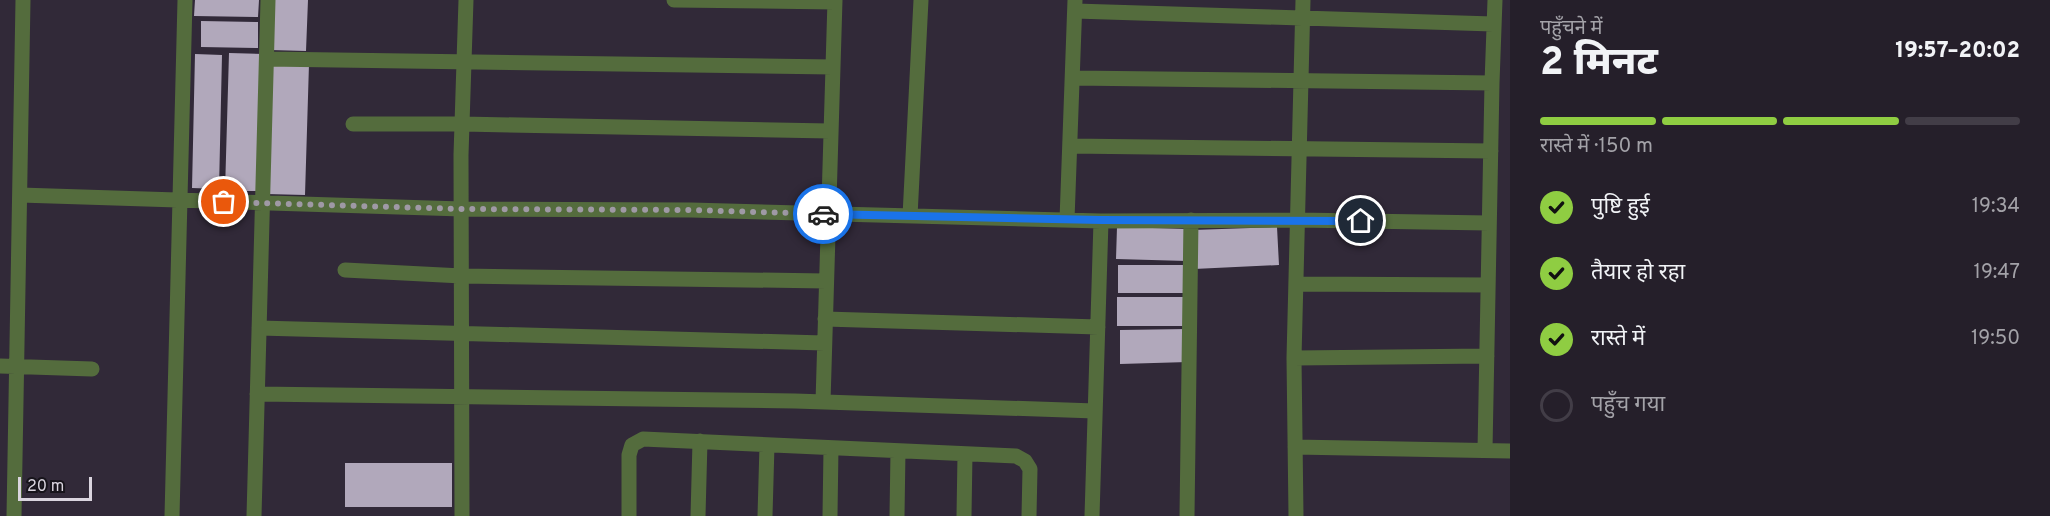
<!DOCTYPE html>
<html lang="hi">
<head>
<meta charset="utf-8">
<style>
	:root { --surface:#251f2a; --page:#2d2732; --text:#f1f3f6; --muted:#a3a2a8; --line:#423d47; --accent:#8fcd42 }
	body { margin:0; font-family:Overpass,"Noto Sans Devanagari",sans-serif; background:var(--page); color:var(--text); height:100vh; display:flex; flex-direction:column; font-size:22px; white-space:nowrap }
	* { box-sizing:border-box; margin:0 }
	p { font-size:20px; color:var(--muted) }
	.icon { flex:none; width:33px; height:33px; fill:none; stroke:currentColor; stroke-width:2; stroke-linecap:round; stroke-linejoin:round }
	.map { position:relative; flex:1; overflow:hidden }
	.drawer { display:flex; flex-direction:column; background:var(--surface); width:540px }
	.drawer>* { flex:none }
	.scale { position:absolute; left:18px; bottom:15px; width:74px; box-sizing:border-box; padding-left:6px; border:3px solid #dad5df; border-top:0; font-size:16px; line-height:21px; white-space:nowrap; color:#dad5df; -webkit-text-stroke:4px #17141b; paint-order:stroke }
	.pin { position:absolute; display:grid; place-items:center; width:51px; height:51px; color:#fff; margin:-26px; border:3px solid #fff; border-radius:50%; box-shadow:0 2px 6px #0007 }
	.courier { position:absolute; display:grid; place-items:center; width:60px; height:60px; margin:-30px; border:4px solid #1a73e8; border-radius:50%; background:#fff; color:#222; box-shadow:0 2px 8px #0007 }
	.headline em { font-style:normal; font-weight:800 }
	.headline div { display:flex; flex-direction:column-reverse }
	.headline { display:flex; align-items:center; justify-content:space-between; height:102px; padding:0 30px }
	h1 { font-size:39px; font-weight:800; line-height:45px }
	.bar { display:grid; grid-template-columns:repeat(4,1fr); gap:9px 6px; align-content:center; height:72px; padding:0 30px }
	.bar i { height:8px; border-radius:4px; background:var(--line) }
	.bar .on { background:var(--accent) }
	.bar p { grid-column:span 4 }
	ol { padding:0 30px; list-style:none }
	li { display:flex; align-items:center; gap:18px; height:66px }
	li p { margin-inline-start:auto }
	li .icon { padding:6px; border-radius:50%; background:var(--accent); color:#111; stroke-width:4 }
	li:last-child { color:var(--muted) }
	li i { width:33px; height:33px; border:3px solid var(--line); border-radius:50% }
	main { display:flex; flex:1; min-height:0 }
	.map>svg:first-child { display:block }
</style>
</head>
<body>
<main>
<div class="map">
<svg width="1510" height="516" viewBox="0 0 1510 516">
	<rect width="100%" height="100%" fill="#312938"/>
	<!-- building -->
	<path fill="#b1a8bb" d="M195 0H259L258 17 194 16Z
		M272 0H308L306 51 270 50Z
		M201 21 258 22V48L201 47Z
		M229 53 265 54 261 191H225Z
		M195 54 222 55 219 189 192 188Z
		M270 63 309 64 305 195 266 194Z
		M1117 227 1188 229 1187 261 1116 259Z
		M1277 227 1279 265 1194 269 1193 230Z
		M1118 265H1187V293H1118Z
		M1117 297H1188V326H1117Z
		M1187 329 1188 362 1120 364V330Z
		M345 463H452V507H345Z"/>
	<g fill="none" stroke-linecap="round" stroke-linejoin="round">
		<!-- minor -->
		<path stroke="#546c3d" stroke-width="15" d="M674 0 835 2
			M1075 11 1493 24
			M267 59 833 67
			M1073 78 1492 83
			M353 124H462L830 131
			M1070 146 1491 151
			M20 195 462 209 691 210 1101 221 1297 220 1489 223
			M910 216 921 0
			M1067 220 1075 0
			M345 270 462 276 826 281
			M1296 284 1488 285
			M825 319 1098 327
			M259 328 824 343
			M1294 358 1487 356
			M0 366 92 369
			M257 394 795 401 1095 411
			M823 402 835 0
			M1295 447 1510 451
			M1485 450 1492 83 1495 0
			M14 516 23 0
			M172 516 185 0
			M254 516 268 0
			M462 516 461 155 466 0
			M629 516V455L632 445 643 439 1016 456 1025 461 1030 469 1029 516
			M698 516 700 441
			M765 516 767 445
			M830 516 831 448
			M897 516 898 451
			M964 516 965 454
			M1092 516 1101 221
			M1187 516 1191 220
			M1296 516 1294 358 1303 0"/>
	</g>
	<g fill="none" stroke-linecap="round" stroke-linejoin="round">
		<!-- done -->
		<path stroke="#9f99a5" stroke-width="6" stroke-dasharray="0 10.8" d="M224 202 462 209 691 210 823 214"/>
		<!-- route -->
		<path stroke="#1a73e8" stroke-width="8" d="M823 214 1101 220 1361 221"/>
	</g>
</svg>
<div class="scale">20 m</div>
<div class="pin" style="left:224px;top:202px;background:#ea580c"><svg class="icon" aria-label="bag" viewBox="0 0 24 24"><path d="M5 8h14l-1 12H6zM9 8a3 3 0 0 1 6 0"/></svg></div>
<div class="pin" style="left:1361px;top:221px;background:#1f2937"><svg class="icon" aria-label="home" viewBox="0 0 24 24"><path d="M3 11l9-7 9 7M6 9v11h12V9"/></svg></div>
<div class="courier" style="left:823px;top:214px"><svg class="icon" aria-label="car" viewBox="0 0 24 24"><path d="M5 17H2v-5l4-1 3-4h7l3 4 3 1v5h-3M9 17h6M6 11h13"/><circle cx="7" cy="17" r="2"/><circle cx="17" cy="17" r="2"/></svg></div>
</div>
<section class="drawer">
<div class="headline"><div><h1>2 मिनट</h1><p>पहुँचने में</p></div><em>19:57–20:02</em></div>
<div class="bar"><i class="on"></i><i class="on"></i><i class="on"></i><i></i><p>रास्ते में · 150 m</p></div>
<ol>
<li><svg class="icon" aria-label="check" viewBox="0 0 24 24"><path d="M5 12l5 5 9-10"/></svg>पुष्टि हुई<p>19:34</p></li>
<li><svg class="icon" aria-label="check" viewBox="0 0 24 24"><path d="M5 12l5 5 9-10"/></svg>तैयार हो रहा<p>19:47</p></li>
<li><svg class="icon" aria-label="check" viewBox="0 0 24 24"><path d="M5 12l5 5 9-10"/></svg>रास्ते में<p>19:50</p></li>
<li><i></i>पहुँच गया</li>
</ol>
</section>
</main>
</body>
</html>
